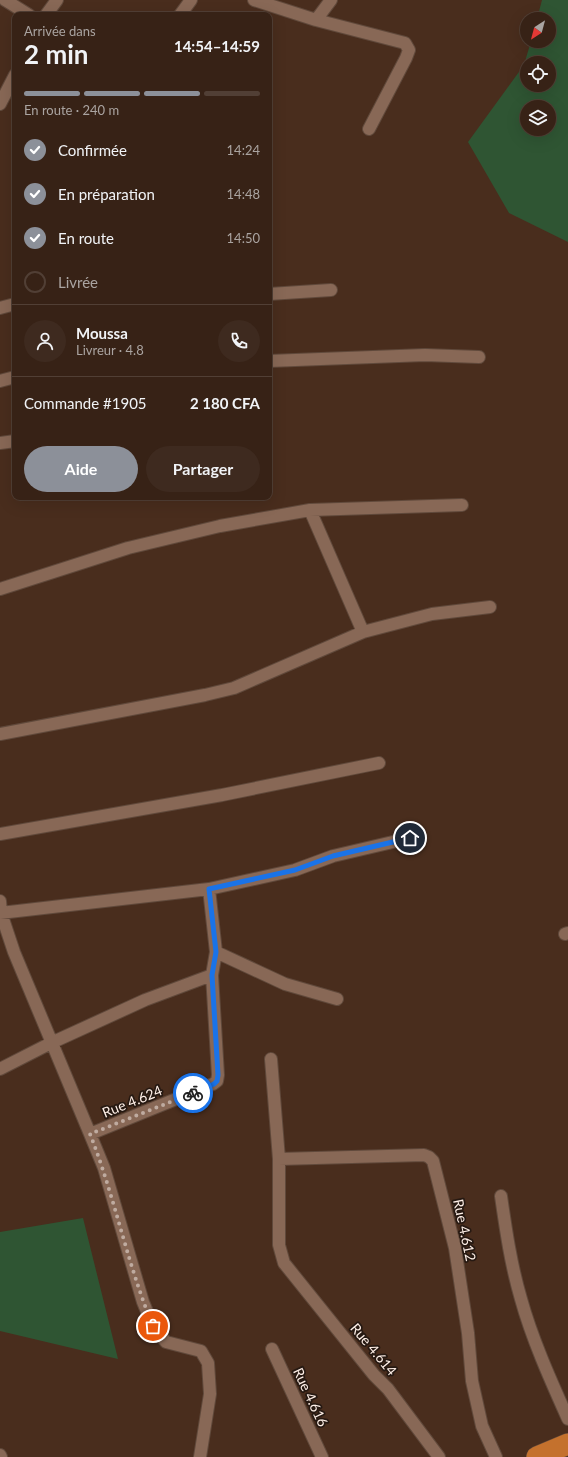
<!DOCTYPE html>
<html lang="fr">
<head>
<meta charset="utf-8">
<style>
	:root { --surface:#372216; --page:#3e2a1f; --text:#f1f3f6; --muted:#aaa4a1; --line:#513f35; --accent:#8c9099 }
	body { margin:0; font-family:Lato,sans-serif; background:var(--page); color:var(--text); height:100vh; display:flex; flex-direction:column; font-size:15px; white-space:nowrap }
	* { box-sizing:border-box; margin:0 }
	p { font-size:13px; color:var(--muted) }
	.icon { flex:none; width:22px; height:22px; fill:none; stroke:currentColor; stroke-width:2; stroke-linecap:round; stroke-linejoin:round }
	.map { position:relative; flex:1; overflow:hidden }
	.sheet { position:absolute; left:12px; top:12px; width:260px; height:488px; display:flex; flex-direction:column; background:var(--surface); border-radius:8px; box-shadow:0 4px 16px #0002,0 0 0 1px var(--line) }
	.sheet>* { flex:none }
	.needle { width:26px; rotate:216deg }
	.controls { position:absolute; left:520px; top:12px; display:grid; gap:8px }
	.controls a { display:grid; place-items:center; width:36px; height:36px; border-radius:50%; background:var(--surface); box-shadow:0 4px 16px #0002,0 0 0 1px var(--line); font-size:20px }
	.pin { position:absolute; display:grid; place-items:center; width:34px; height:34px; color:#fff; margin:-17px; border:2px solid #fff; border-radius:50%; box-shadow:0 1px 4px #0007 }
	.courier { position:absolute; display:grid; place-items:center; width:40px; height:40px; margin:-20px; border:3px solid #1a73e8; border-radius:50%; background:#fff; color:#222; box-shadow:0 1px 5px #0007 }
	.summary em { font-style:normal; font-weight:700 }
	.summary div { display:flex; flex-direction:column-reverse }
	.summary { display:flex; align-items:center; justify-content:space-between; height:68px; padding:0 12px }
	h1 { font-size:26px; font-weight:700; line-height:30px }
	.bar { display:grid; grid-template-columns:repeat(4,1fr); gap:6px 4px; align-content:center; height:48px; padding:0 12px }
	.bar i { height:5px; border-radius:3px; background:var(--line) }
	.bar .current { background:var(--accent) }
	.bar p { grid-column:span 4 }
	.line { display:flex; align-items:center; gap:10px; padding:0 12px; border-top:1px solid var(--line) }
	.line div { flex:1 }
	.round { display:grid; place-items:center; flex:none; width:42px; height:42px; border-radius:21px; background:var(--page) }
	ol { padding:0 12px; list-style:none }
	li { display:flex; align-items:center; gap:12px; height:44px }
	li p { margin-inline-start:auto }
	li .icon { padding:4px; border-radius:50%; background:var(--accent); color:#fff; stroke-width:4 }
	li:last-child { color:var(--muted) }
	li i { width:22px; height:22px; border:2px solid var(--line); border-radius:50% }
	.button { display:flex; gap:8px; margin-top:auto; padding:8px 12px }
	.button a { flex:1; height:46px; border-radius:24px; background:var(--accent); color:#fff; font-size:16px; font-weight:700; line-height:46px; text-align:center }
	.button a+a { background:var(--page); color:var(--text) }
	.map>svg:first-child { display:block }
</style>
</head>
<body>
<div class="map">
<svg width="568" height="1457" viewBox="0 0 568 1457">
	<rect width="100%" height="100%" fill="#492d1d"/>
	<!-- green -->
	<path fill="#2f5533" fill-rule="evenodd" d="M542 0H568V242L509 213 468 142 524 65 531 41H549V19H537ZM527 63H549V85H527ZM527 107H549V129H527Z
		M83 1218 118 1359 0 1331V1232Z"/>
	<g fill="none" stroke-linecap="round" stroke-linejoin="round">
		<defs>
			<path id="street" d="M5 0 29 15
				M254 0 316 20 405 43 409 50 406 58 369 129
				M46 15 57 0
				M180 15 191 0
				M316 20 331 0
				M0 104 15 75
				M269 294 331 290
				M0 308 15 304
				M269 361 425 355 479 357
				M0 381 15 377
				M0 443 15 441
				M310 510 363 632
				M0 589 128 548 220 526 310 510 462 505
				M0 734 205 695 234 688 363 632 432 614 490 607
				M0 834 222 795 379 763
				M209 889 295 870 333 856 410 838
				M0 901 1 913 14 952 90 1134
				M0 913 209 889 216 952 212 975 218 1075 217 1081 213 1084 90 1134 104 1168 143 1302 153 1326 166 1342 201 1351 208 1363 210 1394 200 1457
				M565 934 568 933
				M216 952 285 984 337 999
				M271 1059 279 1159V1245L284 1263 374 1375 388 1389 439 1457
				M0 1069 51 1043 145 1000 212 975
				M279 1159 424 1155 429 1157 433 1161 455 1248 468 1333 472 1381 482 1426 496 1457
				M501 1196C506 1231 511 1265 521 1299 532 1339 551 1381 568 1419
				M272 1349 322 1457
				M0 1455 1 1457"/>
			<path id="highway" d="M537 1457 568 1444"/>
		</defs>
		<!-- street casing -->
		<use href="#street" stroke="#60493b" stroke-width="14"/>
		<!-- highway casing -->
		<use href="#highway" stroke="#60493b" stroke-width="22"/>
		<!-- street -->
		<use href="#street" stroke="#886856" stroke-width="12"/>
		<!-- highway -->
		<use href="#highway" stroke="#c4712d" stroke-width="21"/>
	</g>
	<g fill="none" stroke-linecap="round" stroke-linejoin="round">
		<!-- done -->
		<path stroke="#bfaba0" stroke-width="4" stroke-dasharray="0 7.2" d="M153 1326C127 1264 115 1197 90 1134L193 1093"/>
		<!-- route -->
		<path stroke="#1a73e8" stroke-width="5" d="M193 1093 214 1084 217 1081 218 1075 212 975 216 952 209 889 295 870 333 856 410 838"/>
	</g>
	<g text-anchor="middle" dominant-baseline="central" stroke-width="3.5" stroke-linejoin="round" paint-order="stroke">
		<!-- street labels -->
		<g font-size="14" fill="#feefe7" stroke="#261912">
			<text transform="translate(132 1101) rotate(-22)">Rue 4.624</text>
			<text transform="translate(465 1230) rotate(78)">Rue 4.612</text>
			<text transform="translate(374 1349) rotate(50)">Rue 4.614</text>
			<text transform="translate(311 1397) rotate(65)">Rue 4.616</text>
		</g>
	</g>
</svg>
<div class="controls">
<a><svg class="needle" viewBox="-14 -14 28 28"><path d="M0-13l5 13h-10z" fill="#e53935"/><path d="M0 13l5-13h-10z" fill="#aaa4a1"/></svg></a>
<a><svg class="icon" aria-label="locate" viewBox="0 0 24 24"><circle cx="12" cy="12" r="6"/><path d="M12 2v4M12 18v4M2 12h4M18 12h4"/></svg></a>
<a><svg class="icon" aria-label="layers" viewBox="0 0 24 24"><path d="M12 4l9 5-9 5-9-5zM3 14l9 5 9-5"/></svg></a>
</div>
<div class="pin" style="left:153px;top:1326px;background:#ea580c"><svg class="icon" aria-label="bag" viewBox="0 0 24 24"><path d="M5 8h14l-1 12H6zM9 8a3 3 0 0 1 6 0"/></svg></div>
<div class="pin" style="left:410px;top:838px;background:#1f2937"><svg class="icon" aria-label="home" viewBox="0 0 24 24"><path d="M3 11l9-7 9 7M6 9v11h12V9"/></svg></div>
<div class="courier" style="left:193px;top:1093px"><svg class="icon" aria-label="bike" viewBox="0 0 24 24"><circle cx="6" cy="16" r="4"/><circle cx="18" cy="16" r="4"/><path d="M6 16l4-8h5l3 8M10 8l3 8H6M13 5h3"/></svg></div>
<section class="sheet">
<div class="summary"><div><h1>2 min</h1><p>Arrivée dans</p></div><em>14:54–14:59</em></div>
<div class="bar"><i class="current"></i><i class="current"></i><i class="current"></i><i></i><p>En route · 240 m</p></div>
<ol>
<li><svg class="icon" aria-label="check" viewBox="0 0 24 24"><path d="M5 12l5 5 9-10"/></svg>Confirmée<p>14:24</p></li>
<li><svg class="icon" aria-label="check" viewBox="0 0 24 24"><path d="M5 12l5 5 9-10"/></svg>En préparation<p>14:48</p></li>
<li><svg class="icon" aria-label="check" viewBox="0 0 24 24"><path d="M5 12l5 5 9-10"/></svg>En route<p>14:50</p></li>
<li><i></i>Livrée</li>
</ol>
<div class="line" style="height:72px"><a class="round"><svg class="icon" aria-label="person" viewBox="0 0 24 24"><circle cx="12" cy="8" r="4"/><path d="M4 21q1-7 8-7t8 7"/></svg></a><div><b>Moussa</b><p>Livreur · 4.8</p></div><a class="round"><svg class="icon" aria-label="phone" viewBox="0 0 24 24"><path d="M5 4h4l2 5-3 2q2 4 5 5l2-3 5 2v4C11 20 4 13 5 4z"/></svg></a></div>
<div class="line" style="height:52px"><div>Commande #1905</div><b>2 180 CFA</b></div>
<div class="button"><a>Aide</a><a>Partager</a></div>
</section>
</div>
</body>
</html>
